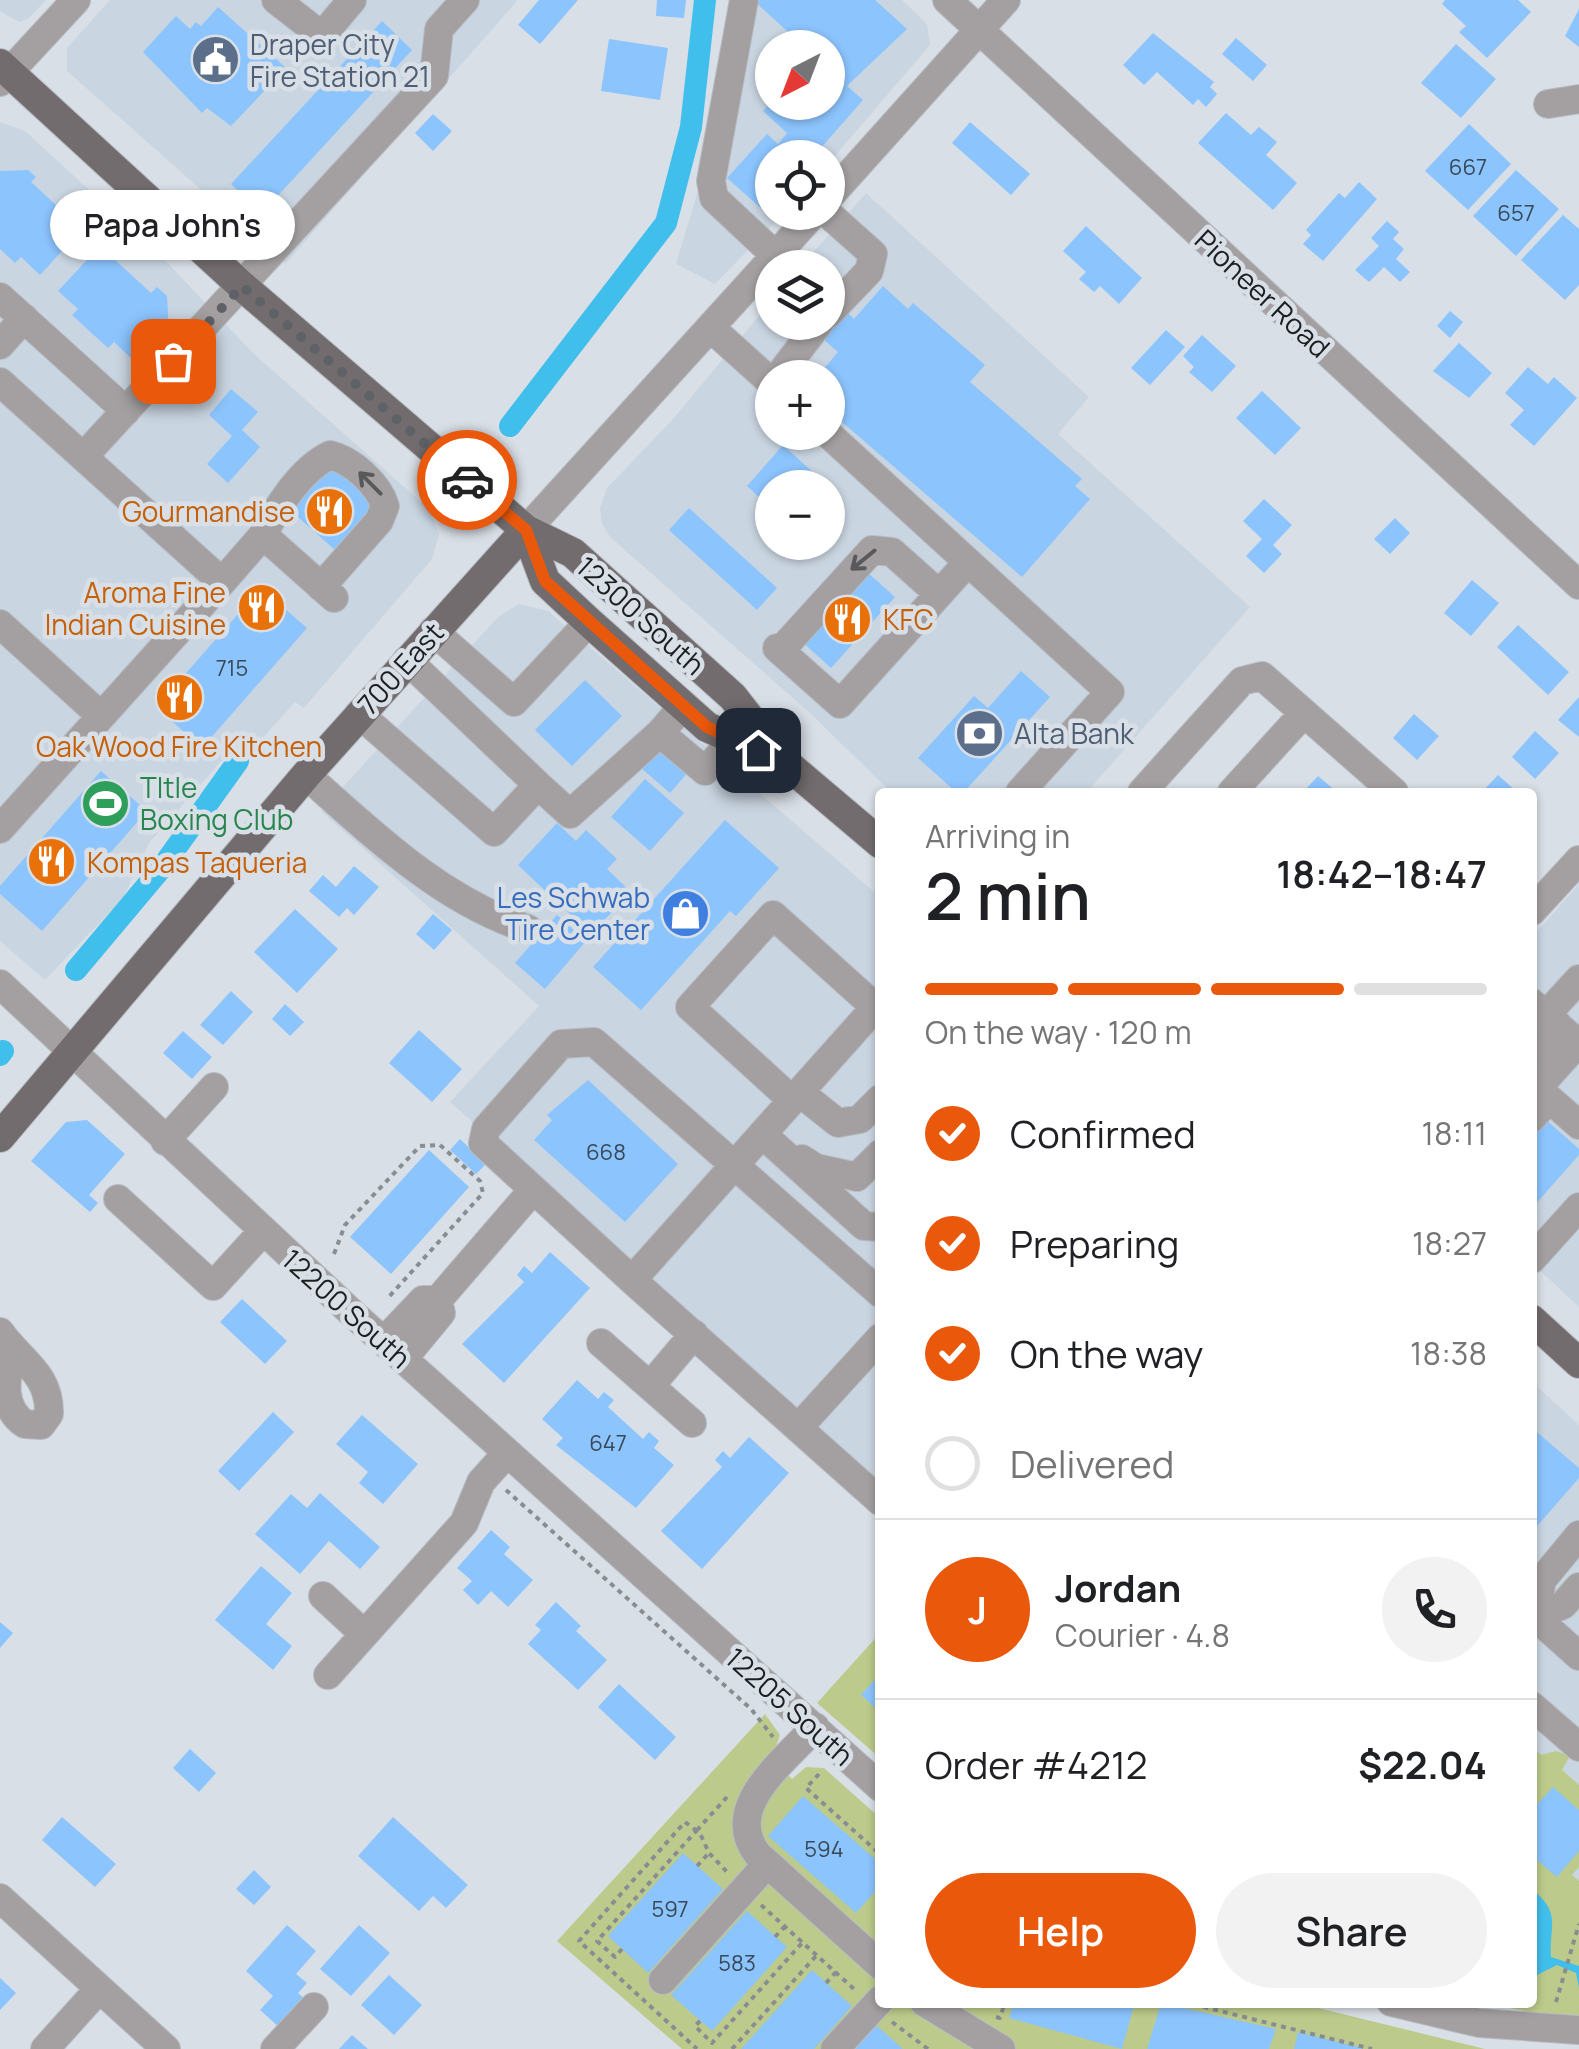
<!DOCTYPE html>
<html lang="en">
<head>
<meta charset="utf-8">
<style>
	:root { --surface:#fff; --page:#f2f2f2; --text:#202124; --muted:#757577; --line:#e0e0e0; --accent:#ea580c }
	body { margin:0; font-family:Manrope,sans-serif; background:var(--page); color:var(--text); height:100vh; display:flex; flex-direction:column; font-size:38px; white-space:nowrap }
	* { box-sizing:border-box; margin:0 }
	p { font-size:32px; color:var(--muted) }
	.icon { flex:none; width:55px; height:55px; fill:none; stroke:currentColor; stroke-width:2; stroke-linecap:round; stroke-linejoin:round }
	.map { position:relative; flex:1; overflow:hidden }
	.sheet { position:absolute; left:875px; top:788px; width:662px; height:1220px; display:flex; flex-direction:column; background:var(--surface); border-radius:10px; box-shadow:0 2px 8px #0004 }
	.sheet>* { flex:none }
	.needle { width:65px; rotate:222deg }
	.buttons { position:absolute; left:755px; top:30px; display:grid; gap:20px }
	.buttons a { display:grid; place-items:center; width:90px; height:90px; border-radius:50%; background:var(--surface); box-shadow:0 2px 8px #0004; font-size:50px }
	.pin { position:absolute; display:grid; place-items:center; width:85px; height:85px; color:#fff; margin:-42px; border-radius:20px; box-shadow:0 5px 15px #0006 }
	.courier { position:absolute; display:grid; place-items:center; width:100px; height:100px; margin:-50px; border:8px solid #ea580c; border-radius:50%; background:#fff; color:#222; box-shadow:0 2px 12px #0007 }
	.bubble { position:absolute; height:70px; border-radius:35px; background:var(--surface); box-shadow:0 2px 8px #0004; font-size:32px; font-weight:600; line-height:70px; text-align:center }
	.headline em { font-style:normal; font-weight:600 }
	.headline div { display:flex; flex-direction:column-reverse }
	.headline { display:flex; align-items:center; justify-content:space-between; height:170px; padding:0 50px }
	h1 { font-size:65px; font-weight:600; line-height:75px }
	.bar { display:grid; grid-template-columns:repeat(4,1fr); gap:15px 10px; align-content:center; height:120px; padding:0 50px }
	.bar i { height:12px; border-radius:8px; background:var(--line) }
	.bar .current { background:var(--accent) }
	.bar p { grid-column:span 4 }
	.line { display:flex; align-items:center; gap:25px; padding:0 50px; border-top:2px solid var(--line) }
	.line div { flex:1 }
	.round { display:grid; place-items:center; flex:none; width:105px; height:105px; border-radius:52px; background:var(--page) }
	ol { padding:0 50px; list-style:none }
	li { display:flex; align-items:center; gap:30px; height:110px }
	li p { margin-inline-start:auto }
	li .icon { padding:10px; border-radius:50%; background:var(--accent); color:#fff; stroke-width:4 }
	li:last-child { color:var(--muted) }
	li i { width:55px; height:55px; border:5px solid var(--line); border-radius:50% }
	.cta { display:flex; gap:20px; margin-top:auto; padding:20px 50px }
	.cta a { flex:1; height:115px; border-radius:60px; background:var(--accent); color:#fff; font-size:40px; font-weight:600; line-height:115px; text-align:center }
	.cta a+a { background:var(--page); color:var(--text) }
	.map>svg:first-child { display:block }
</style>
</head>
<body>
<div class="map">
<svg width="1579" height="2049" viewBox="0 0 1579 2049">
	<rect width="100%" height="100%" fill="#d9dfe6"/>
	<!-- built -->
	<path fill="#c9d5e1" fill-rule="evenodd" d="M0 0H46L28 19 19 22 0 11Z
		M110 0H515L517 1 285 264 67 71V48Z
		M733 0H902L927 24 930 45 828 164V158H772V212L784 213 715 284 676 264 699 187ZM772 48H828V102H772Z
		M0 122 25 131 160 255 254 354 429 509 439 535 432 559 304 708 295 702 243 760 231 750 149 843 123 898 45 980 0 941Z
		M866 193 1089 397 1058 434 1250 607 1087 792H891L810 713 610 537 602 524 600 508 607 488 674 418 772 300V322H828V268L800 267ZM772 378H828V432H772ZM772 488H828V542H772Z
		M519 604 548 611 880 897V1484L450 1102 539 1006 321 811 498 617Z
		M1579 884V1307L1533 1264V936Z
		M1532 1382 1579 1425V1926L1533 1883Z"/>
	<!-- green -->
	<path fill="#bccb8b" d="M880 1633V1758L817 1703Z
		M765 1714 780 1735 772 1759 792 1779 806 1767 824 1768 880 1818V2002L1298 2003 1485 2049H682L557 1941Z
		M1533 1747 1541 1755 1556 1751 1570 1756 1562 1770 1579 1785V1867L1572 1875 1579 1881V2022L1485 2003 1532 2002Z"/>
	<!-- water -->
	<path fill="#41bfec" d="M1533 1890C1562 1914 1549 1926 1551 1957L1579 1966V1988L1576 1973 1557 1965 1533 1977Z"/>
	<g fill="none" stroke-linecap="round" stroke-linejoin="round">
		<!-- canal -->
		<path stroke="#41bfec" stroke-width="22" d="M510 426 666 223 691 127 705 0
			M76 970 160 870 238 761
			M0 1055 3 1051"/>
	</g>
	<!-- building -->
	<path fill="#8cc4fd" d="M539 0H578L540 44 518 25Z
		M657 0H686L684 18 656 16Z
		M753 0H875L907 29 847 86 863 100 812 158H772V201L764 211 727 178 767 134 778 144 787 133 763 111 771 102H828V48H806Z
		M1445 0H1518L1531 12 1487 58 1459 32 1466 26 1442 4Z
		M218 7 286 68 231 126 207 108 202 113 143 52 176 16 190 29 196 22 201 26Z
		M1579 9V47L1565 36Z
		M382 21 412 50 261 214 231 184Z
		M1153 33 1214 82 1210 87 1217 94 1206 107 1198 99 1193 105 1157 72 1144 85 1123 65Z
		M1236 38 1267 65 1253 81 1222 54Z
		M609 39 668 48 660 100 601 91Z
		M1456 44 1496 79 1461 118 1421 83Z
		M1226 113 1251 135 1259 127 1277 142 1266 155 1297 183 1273 210 1198 143Z
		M433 114 452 131 433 151 415 133Z
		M970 122 1030 174 1011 195 952 143Z
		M1469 124 1511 164 1468 210 1425 171Z
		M28 170 36 177 31 182 82 229 40 275 21 257 15 263 0 249V171Z
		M1516 170 1559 209 1516 256 1473 216Z
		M1359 182 1377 199 1323 261 1303 244 1311 235 1306 230 1339 193 1345 198Z
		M1563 215 1579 229V285L1565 300 1521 260Z
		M1387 221 1399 232 1393 239 1404 249 1396 259 1410 272 1400 282 1384 267 1369 282 1355 270 1379 246 1371 238Z
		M1086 226 1142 278 1119 304 1100 286 1094 292 1079 279 1086 272 1063 251Z
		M100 246 151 293 157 287 167 296 169 333 159 343 153 338 133 360 114 342 108 348 72 315 78 309 58 291Z
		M883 286 908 309 913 303 985 365 970 382 1082 479 1075 486 1090 499 1022 577 828 410V378H816L838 352 823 339 847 312 854 319Z
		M1450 311 1463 322 1450 338 1437 326Z
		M1166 330 1185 347 1150 385 1131 368Z
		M1202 335 1236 366 1212 392 1189 372 1194 367 1183 356Z
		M1459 343 1492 373 1469 398 1433 371Z
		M1528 367 1548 384 1554 377 1577 398 1534 446 1510 425 1524 410 1505 393Z
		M231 389 258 412 242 430 260 447 228 483 207 464 232 436 209 415Z
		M1262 391 1301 428 1275 455 1236 418Z
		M783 445 816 475 808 485 811 488H772V509L747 486Z
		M332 464 377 506 336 551 290 510Z
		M1264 499 1292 525 1273 545 1282 554 1264 573 1246 556 1262 539 1243 521Z
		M689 508 777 588 757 610 669 530Z
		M1395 518 1410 533 1390 554 1374 539Z
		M865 570 895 597 831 668 800 640Z
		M1472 580 1499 603 1471 636 1444 613Z
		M261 588 307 628 202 748 156 707Z
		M1518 625 1569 672 1548 695 1497 647Z
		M1021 671 1050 697 964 792H956L918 758 974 696 988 708Z
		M585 680 622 716 572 766 535 730Z
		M1579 697V737L1558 720Z
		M1414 714 1439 736 1417 760 1393 738Z
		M1535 731 1559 753 1535 779 1512 757Z
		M661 745 690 770 670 793 641 768Z
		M101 771 147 811 42 931 0 894V886Z
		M1498 775 1517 792H1482Z
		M1318 776 1337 792H1303Z
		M645 779 684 813 650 851 611 817Z
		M725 820 779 868 736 916 730 911 641 1010 593 967Z
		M557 823 576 841 586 830 617 859 607 869 631 892 591 934 518 865Z
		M354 866 379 887 354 915 347 908 339 917 309 891 323 875 336 887Z
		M295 909 338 949 297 993 254 952Z
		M433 914 452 930 434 950 416 934Z
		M557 915 586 941 545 989 515 963Z
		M231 991 253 1012 223 1045 200 1025Z
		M285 1004 304 1022 290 1036 272 1019Z
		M419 1030 462 1069 432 1102 389 1063Z
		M183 1031 212 1057 192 1079 163 1053Z
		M588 1080 678 1164 625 1222 534 1140 552 1120 547 1115Z
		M1544 1118 1579 1149V1155L1532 1208V1131Z
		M87 1120 125 1154 89 1195 98 1203 90 1212 31 1161 66 1122Z
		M460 1139 486 1164 476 1174 450 1150Z
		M429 1150 469 1187 391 1274 350 1237Z
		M550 1252 590 1288 504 1383 462 1344 524 1282 517 1275 524 1266 532 1273Z
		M242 1299 287 1341 265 1364 220 1322Z
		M577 1380 598 1399 604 1392 614 1400 608 1407 643 1439 649 1432 659 1441 654 1448 674 1465 636 1508 556 1445 563 1438 542 1419Z
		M273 1412 294 1432 239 1491 218 1471Z
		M362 1415 418 1464 383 1504 359 1483 368 1472 336 1444Z
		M1532 1428 1579 1468V1478L1532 1532Z
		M749 1437 789 1473 702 1569 661 1531 722 1467 715 1460 723 1451 730 1458Z
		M320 1493 380 1547 360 1569 329 1541 300 1574 255 1534 291 1494 307 1508Z
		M491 1530 510 1547 504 1554 533 1580 508 1607 491 1591 478 1605 463 1590 472 1581 457 1568Z
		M261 1566 292 1593 266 1624 292 1646 273 1670 215 1620Z
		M556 1602 581 1626 576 1631 607 1660 578 1690 528 1644 541 1630 535 1625Z
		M0 1622 13 1633 0 1648Z
		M880 1674V1712L861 1695Z
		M619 1684 676 1737 655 1760 598 1707Z
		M190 1749 216 1773 199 1792 173 1768Z
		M1553 1787 1579 1810V1851L1557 1877 1532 1856V1810Z
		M803 1796 880 1863V1886L856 1913 768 1836Z
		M62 1817 116 1864 95 1887 42 1840Z
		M393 1817 468 1885 446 1908 433 1896 419 1911 358 1856Z
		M683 1853 723 1889 648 1973 608 1936Z
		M254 1870 271 1887 254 1905 236 1889Z
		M747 1911 787 1947 712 2031 671 1995Z
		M287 1925 316 1951 296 1974 307 1983 298 1993 305 1999 279 2027 260 2010 273 1996 246 1971Z
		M359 1925 390 1953 351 1996 320 1969Z
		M812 1970 852 2006 814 2049H741Z
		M389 1975 422 2005 394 2035 361 2005Z
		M0 1978 16 1993 0 2010Z
		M1014 2002H1135L1122 2049 1009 2018Z
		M1161 2003 1276 2029 1269 2049H1147Z
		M876 2025 903 2049H855Z
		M1298 2032 1362 2048V2049H1294Z
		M352 2035 368 2049H339Z"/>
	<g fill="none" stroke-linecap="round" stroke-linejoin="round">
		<defs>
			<path id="minor" d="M276 0 317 32 326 31 352 0
				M744 0 711 181 714 198 776 256
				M947 0 1579 585
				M0 82 76 0
				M1548 104 1579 99
				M828 198 1006 0
				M826 212 873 254 869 271 828 314
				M0 297 126 411
				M712 329 772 383
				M0 345 24 318
				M777 378 820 322
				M0 382 222 582 0 829
				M826 432 1110 692 1020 792
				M83 457 434 76 439 29 465 0
				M526 530 815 212
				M263 535C277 507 301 469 330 455 352 460 379 485 385 506L379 521 321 587
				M222 582 263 535 334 598
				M0 624 101 716
				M433 631 514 702 589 622
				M777 648 840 704 968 562
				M780 651 872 550 892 552 939 594
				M359 714 494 832 538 785 407 660
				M660 733 705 771 734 739
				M306 775C374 835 440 900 528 929
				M538 785 570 814 660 733 683 706
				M1142 792 1242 681 1262 676 1394 792
				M1232 792 1304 713
				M1532 911 1579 860
				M0 984 353 1314 880 1787
				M880 1002 632 1280 483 1143 486 1129 561 1044 594 1042 880 1293
				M1532 1003 1579 1044
				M1546 1015 1579 979
				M1532 1054 1558 1025
				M1537 1088 1579 1125
				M799 1092 838 1123 860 1119 880 1099
				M1532 1094 1578 1043
				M792 1100 690 1007 773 915 875 1007
				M1532 1118 1549 1099
				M762 1134 864 1226 880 1227
				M165 1141 214 1087
				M802 1159 816 1168 857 1177 880 1154
				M118 1199 213 1286 263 1231
				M1532 1259 1579 1207
				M632 1280 880 1501
				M0 1332C20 1361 50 1373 49 1414L41 1425 25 1424C0 1407 6 1379 11 1352
				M384 1341 423 1300H438
				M601 1343 692 1423
				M403 1359 441 1313 438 1300 532 1191
				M651 1385 694 1334
				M798 1428 880 1338
				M1579 1535 1542 1580 1535 1616 1563 1605 1579 1587
				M323 1596 364 1634
				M1532 1614 1579 1656
				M328 1675 464 1523 481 1482 507 1453
				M1532 1706 1579 1747
				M815 1727C784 1762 721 1807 758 1855L880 1965
				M0 1898 166 2049
				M663 1980 767 1864
				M924 2002 1001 2049
				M1391 2002 1479 2023 1579 2030
				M45 2049 99 1989
				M275 2049 314 2007
				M835 2049 880 2000"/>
			<path id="major" d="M0 64 242 286 526 530 573 553 733 697 782 760 880 843
				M526 530 545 581 589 622 707 727 779 759
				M0 1137 306 775 526 530
				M1532 1320 1579 1363"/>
		</defs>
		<!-- minor casing -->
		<use href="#minor" stroke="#b7bcc3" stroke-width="30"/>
		<!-- major casing -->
		<use href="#major" stroke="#b7bcc3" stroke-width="32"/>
		<!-- path -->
		<path stroke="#888d91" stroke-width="4" stroke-dasharray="5 5" stroke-linecap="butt" d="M334 1254 345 1225 420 1146 440 1145 480 1181 483 1193 387 1299
			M506 1490 751 1709 773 1737
			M819 1774 806 1788 880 1854
			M727 1797 698 1829 709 1853 727 1872
			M697 1831 685 1822 579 1941 697 2049
			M697 1866 708 1854
			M761 1905 854 1989
			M775 1937 784 1927
			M622 1949 615 1957 597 1941 698 1829
			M826 1983 836 1972
			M1184 2002 1372 2049
			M1556 2002 1579 1924
			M996 2017 1000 2018 1005 2002
			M700 2021 695 2026 712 2043 802 1943
			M892 2022 928 2049
			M732 2049 816 1956"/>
		<!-- minor -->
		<use href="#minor" stroke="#a4a0a1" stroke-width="28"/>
		<!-- major -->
		<use href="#major" stroke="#726c6e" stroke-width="30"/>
	</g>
	<!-- one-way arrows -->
	<defs><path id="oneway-shaft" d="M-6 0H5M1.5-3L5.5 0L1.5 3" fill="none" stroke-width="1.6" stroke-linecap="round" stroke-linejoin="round" transform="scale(2.5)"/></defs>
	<g stroke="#59595b">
		<use href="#oneway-shaft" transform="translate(370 483) rotate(-135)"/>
		<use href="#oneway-shaft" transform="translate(863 560) rotate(141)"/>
	</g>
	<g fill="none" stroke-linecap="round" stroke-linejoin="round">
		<!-- done -->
		<path stroke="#5e6266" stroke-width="10" stroke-dasharray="0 18" d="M173 361 242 286 467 480"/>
		<!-- route -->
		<path stroke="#ea580c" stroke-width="12" d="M467 480 526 530 545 581 707 727 758 750"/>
	</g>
	<!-- icons -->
	<defs>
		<symbol id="civic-disc" viewBox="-11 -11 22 22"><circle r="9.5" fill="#5c6f8a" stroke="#d9dfe6"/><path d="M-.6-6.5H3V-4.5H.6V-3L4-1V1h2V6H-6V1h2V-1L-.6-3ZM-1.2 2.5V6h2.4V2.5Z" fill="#fff"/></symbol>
		<symbol id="restaurant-disc" viewBox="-11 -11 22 22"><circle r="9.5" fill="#e8710a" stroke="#d9dfe6"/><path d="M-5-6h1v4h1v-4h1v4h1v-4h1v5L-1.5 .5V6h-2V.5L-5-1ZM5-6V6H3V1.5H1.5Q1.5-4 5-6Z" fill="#fff"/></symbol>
		<symbol id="bank-disc" viewBox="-11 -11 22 22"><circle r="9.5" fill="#5c6f8a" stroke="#d9dfe6"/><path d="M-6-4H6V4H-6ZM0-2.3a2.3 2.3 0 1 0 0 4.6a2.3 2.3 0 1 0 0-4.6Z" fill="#fff"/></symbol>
		<symbol id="stadium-disc" viewBox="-11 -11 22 22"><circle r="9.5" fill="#2e9e5b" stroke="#d9dfe6"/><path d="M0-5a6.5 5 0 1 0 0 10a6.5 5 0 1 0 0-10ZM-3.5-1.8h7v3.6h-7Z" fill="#fff"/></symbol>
		<symbol id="shop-disc" viewBox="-11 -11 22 22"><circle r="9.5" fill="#3f7fe0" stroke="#d9dfe6"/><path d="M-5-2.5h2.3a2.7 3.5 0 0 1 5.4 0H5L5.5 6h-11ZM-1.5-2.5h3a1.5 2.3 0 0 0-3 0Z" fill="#fff"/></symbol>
	</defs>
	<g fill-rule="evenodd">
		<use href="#civic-disc" x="188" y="32" width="55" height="55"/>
		<use href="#restaurant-disc" x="302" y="484" width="55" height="55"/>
		<use href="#restaurant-disc" x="234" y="580" width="55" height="55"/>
		<use href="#restaurant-disc" x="820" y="592" width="55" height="55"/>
		<use href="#restaurant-disc" x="152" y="670" width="55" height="55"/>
		<use href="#bank-disc" x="952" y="706" width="55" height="55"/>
		<use href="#stadium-disc" x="78" y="776" width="55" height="55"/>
		<use href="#restaurant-disc" x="24" y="834" width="55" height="55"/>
		<use href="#shop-disc" x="658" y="886" width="55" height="55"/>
	</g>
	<g text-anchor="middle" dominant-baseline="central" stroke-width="9" stroke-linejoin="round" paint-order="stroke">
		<!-- number labels -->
		<g font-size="22" fill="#384858">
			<text x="1468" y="167">667</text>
			<text x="1516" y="213">657</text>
			<text x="232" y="668">715</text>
			<text x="606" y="1152">668</text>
			<text x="608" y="1443">647</text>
			<text x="824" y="1849">594</text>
			<text x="670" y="1909">597</text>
			<text x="737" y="1963">583</text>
		</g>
		<!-- service labels -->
		<g font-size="28" fill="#4e5e75" stroke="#d9dfe6" text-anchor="start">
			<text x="250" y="44">Draper City<tspan x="250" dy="32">Fire Station 21</tspan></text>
			<text x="1014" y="733">Alta Bank</text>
		</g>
		<!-- street labels -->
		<g font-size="28" fill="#1c1f21" stroke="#d9dfe6">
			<text transform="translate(1263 293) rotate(43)">Pioneer Road</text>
			<text transform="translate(641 615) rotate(42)">12300 South</text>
			<text transform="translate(400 668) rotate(-48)">700 East</text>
			<text transform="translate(347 1308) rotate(42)">12200 South</text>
			<text transform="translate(790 1706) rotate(42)">12205 South</text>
		</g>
		<!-- food labels -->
		<g font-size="28" fill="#c56008" stroke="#d9dfe6" text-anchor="end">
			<text x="295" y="511">Gourmandise</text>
			<text x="226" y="592">Aroma Fine<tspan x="226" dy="32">Indian Cuisine</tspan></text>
			<text x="883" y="619" text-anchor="start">KFC</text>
			<text x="179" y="746" text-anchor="middle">Oak Wood Fire Kitchen</text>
			<text x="87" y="862" text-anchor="start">Kompas Taqueria</text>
		</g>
		<!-- leisure labels -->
		<g font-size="28" fill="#27864d" stroke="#d9dfe6" text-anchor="start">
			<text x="140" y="787">TItle<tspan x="140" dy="32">Boxing Club</tspan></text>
		</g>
		<!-- shop labels -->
		<g font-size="28" fill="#366cbe" stroke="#d9dfe6" text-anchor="end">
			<text x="650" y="897">Les Schwab<tspan x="650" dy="32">Tire Center</tspan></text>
		</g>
	</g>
</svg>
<div class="buttons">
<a><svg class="needle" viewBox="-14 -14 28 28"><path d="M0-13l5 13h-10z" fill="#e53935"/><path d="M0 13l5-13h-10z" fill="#757577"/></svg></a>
<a><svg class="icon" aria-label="locate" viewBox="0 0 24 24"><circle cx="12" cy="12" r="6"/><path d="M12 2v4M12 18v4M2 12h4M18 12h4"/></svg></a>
<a><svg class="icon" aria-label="layers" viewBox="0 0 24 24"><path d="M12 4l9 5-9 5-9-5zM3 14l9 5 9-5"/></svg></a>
<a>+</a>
<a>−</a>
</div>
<div class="pin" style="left:173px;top:361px;background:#ea580c"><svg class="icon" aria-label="bag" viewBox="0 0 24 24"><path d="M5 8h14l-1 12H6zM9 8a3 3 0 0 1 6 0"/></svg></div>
<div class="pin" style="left:758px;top:750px;background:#1f2937"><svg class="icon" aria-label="home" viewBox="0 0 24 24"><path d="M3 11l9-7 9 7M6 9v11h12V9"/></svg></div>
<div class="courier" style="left:467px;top:480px"><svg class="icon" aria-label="car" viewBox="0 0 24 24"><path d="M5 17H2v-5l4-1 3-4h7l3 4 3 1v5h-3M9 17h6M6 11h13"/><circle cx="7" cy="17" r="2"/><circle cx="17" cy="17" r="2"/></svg></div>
<div class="bubble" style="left:50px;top:190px;width:245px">Papa John's</div>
<section class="sheet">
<div class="headline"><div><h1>2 min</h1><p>Arriving in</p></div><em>18:42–18:47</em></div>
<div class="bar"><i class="current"></i><i class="current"></i><i class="current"></i><i></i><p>On the way · 120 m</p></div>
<ol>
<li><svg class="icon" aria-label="check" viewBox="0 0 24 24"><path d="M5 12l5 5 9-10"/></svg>Confirmed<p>18:11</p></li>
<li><svg class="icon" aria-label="check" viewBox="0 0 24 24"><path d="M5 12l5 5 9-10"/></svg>Preparing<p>18:27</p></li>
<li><svg class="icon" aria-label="check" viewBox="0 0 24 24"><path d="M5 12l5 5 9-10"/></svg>On the way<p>18:38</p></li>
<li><i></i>Delivered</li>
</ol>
<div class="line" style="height:180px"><b class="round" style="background:var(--accent);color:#fff">J</b><div><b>Jordan</b><p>Courier · 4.8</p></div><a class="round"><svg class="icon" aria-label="phone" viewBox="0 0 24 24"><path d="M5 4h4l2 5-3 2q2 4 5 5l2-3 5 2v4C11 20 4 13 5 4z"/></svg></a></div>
<div class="line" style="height:130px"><div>Order #4212</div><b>$22.04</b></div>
<div class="cta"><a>Help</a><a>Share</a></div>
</section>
</div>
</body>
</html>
